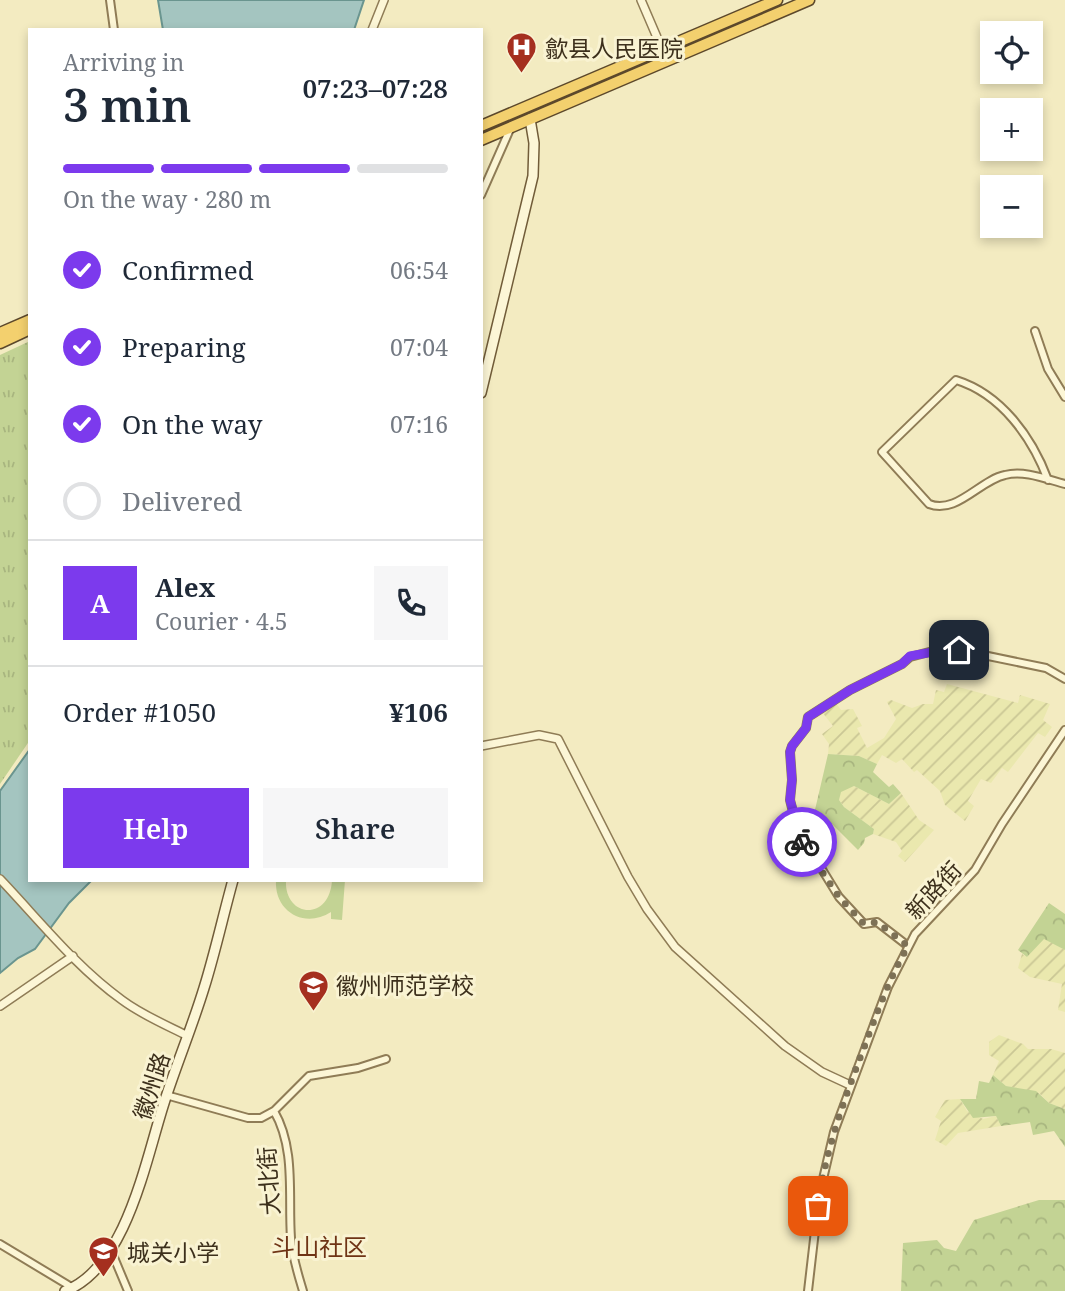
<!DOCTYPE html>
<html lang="en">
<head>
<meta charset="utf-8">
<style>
	:root { --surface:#fff; --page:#f6f6f7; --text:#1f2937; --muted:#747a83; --line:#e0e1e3; --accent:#7c3aed }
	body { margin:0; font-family:"Noto Serif","Noto Sans SC",serif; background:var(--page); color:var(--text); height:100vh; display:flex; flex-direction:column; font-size:26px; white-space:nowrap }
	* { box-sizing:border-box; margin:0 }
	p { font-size:23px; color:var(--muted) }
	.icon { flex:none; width:38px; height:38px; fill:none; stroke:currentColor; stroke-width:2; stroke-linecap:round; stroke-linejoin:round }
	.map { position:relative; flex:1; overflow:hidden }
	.sheet { position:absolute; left:28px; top:28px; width:455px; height:854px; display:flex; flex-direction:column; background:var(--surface); border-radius:0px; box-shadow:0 4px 10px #0003 }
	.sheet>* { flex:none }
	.buttons { position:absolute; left:980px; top:21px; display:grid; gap:14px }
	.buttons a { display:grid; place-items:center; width:63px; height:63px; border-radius:0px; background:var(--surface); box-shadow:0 4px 10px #0003; font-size:35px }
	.pin { position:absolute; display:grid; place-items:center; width:60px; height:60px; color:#fff; margin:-30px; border-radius:14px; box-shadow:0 4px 10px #0006 }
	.courier { position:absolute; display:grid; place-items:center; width:70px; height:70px; margin:-35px; border:5px solid #7c3aed; border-radius:50%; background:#fff; color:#222; box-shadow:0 2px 9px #0007 }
	.overview em { font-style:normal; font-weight:600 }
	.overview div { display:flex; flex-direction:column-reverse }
	.overview { display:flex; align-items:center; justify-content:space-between; height:119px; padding:0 35px }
	h1 { font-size:46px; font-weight:600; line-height:52px }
	.bar { display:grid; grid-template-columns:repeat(4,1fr); gap:10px 7px; align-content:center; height:84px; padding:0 35px }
	.bar i { height:9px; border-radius:5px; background:var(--line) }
	.bar .selected { background:var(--accent) }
	.bar p { grid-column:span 4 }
	.line { display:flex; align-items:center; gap:18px; padding:0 35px; border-top:2px solid var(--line) }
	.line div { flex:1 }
	.round { display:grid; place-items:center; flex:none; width:74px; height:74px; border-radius:0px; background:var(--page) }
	ol { padding:0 35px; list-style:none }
	li { display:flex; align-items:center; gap:21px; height:77px }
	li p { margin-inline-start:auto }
	li .icon { padding:7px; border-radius:50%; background:var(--accent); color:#fff; stroke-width:4 }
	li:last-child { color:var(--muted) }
	li i { width:38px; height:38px; border:4px solid var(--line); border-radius:50% }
	.cta { display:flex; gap:14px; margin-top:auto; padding:14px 35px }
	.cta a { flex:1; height:80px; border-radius:0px; background:var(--accent); color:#fff; font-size:28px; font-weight:600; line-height:80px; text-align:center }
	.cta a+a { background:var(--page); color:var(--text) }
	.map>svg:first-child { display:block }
</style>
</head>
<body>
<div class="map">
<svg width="1065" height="1291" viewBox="0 0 1065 1291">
	<defs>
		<pattern id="farmland-furrows" width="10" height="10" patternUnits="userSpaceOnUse" patternTransform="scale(1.75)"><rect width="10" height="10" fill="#eae8ae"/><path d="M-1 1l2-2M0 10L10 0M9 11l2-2" fill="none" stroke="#cac795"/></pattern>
		<pattern id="forest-crowns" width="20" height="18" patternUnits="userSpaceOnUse" patternTransform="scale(1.75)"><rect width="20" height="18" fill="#c3d394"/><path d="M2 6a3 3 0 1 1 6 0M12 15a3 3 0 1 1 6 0" fill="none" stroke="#a8b57f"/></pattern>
		<pattern id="park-tufts" width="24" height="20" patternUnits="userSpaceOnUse" patternTransform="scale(1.75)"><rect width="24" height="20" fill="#c3d394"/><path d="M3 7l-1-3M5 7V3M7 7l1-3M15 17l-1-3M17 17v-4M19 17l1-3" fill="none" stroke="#a8b57f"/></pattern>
	</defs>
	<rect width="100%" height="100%" fill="#f3ebc1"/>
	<!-- farmland -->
	<path fill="url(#farmland-furrows)" d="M947 684 1018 703 1020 695 1050 704 1043 720 1052 727 1045 737 1038 733 1008 772 1002 768 991 783 981 779 968 801 974 806 965 821 945 805 940 791 917 770 914 772 902 759 896 763 882 755 877 764 859 756 828 754 829 744 822 734 833 726 822 712 836 703 841 710 853 709 862 726 857 728 867 748 884 738 896 719 887 702 891 700 912 708 923 704H933L936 690 944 692Z
		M854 786 889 804 901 793 919 820 934 830 905 862 898 856 902 851 896 842 873 834 874 829 844 807 839 800 840 792 843 789Z
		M1044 938 1065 950V1012L1058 1010 1062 984 1030 977 1018 968 1022 954 1027 957Z
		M999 1035 1023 1044 1028 1049H1051L1065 1053V1109L1049 1103 1039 1093 1006 1086 993 1075 999 1061 989 1055V1042Z
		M960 1099 967 1111 983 1119 996 1116 1001 1126 958 1133 946 1146 935 1140 941 1121 935 1117 945 1100Z"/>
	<!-- forest -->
	<path fill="url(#forest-crowns)" d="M828 754 859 756 877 764 873 772 889 787 893 784 901 793 889 804 854 786 841 792 839 800 844 807 874 829 873 834 865 838 864 843 858 850 832 824 824 830 814 814Z
		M1049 903 1065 914V950L1044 939 1027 957 1018 950Z
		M993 1075 1006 1086 1036 1091 1049 1103 1065 1109V1147L1054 1131 1033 1135 1030 1122 1001 1126 996 1116 973 1118 960 1099H976L979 1081 989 1083Z
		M1039 1200H1065V1291H901L903 1243 937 1240 944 1248 956 1251 974 1220Z"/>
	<!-- park -->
	<path fill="url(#park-tufts)" d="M30 341V740L0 784V355Z"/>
	<!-- pitch -->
	<path fill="#c3d394" d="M276 880H286C284 918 330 922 332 880H345L342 920 331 919V912C305 929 274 912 276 880Z"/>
	<!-- water -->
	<path fill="#a4c5c0" stroke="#6a958f" stroke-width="2" d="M158 0H364L354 30H163Z
		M30 749V880H92L69 903 35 949 18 958 0 973V791Z"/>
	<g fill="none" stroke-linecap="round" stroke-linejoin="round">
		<defs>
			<path id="minor" d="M110 0 114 30
				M481 195 511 127
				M1035 331 1048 369 1065 397
				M1048 480C1032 437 1001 394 956 380L882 452 929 504C956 515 980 480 1005 475 1024 470 1046 479 1065 484
				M908 946 877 922 864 924 839 897 823 871 803 844 798 832 790 800 792 780 790 752 792 746 806 728 808 717 850 690 902 664 910 657 933 651 959 650 1046 668 1065 679
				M166 1095 248 1118H261L274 1111 309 1076 358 1068 386 1059
				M274 1111C296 1149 288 1196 291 1238 292 1256 298 1274 303 1291
				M0 1244 73 1288
				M110 1248 128 1291
				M808 1291 819 1196 834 1132 888 987 915 934 975 870 1002 824 1065 730"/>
			<path id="tertiary" d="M641 0 662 49
				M372 30 384 0
				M481 746 539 735 558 739 628 877 647 909 675 947 785 1046 822 1072 850 1085
				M0 879C39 920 76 967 122 1000 142 1015 166 1025 188 1036
				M0 1006 73 956"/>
			<path id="secondary" d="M481 393 533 176 534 143 530 119
				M65 1291C129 1267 147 1151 167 1094 179 1058 193 1024 204 988 215 953 223 916 233 880"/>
			<path id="trunk" d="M481 126 777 0
				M481 140 809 0
				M0 333 30 320
				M0 343 30 329"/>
		</defs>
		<!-- minor casing -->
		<use href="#minor" stroke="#8f7c56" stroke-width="10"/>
		<!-- tertiary casing -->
		<use href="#tertiary" stroke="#8f7c56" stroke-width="10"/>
		<!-- secondary casing -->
		<use href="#secondary" stroke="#715c39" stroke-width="12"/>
		<!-- trunk casing -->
		<use href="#trunk" stroke="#5c482b" stroke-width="13"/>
		<!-- minor -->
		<use href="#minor" stroke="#fcf6d6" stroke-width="6"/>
		<!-- tertiary -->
		<use href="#tertiary" stroke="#fcf6d6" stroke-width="7"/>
		<!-- secondary -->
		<use href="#secondary" stroke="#fcf6d6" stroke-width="9"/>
		<!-- trunk -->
		<use href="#trunk" stroke="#f3d06e" stroke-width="10"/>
	</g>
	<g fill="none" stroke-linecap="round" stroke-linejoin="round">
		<!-- done -->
		<path stroke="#7d7156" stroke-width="7" stroke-dasharray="0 12.6" d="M802 842 839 897 864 924 877 922 908 946C890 977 877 1012 865 1045 845 1097 825 1151 818 1206"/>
		<!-- route -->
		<path stroke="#7c3aed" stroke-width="9" d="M802 842 790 800 792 780 790 752 792 746 806 728 808 717 850 690 902 664 910 656 933 652 959 650"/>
	</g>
	<!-- icons -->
	<defs>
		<symbol id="hospital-pin" viewBox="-11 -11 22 30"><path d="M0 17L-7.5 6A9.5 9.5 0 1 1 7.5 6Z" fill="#a52f1f" stroke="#f9f3d2"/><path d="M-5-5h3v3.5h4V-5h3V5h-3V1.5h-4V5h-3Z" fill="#fff"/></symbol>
		<symbol id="school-pin" viewBox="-11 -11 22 30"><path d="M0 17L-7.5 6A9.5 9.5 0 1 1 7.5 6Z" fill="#a52f1f" stroke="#f9f3d2"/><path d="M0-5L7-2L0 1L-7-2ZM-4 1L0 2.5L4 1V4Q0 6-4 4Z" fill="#fff"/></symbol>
	</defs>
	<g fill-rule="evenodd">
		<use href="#hospital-pin" x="504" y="30" width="35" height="47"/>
		<use href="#school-pin" x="296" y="968" width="35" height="47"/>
		<use href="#school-pin" x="86" y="1234" width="35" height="47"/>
	</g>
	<g text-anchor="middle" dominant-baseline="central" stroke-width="6" stroke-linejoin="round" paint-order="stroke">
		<!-- poi labels -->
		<g font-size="23" fill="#3d301c" stroke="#f9f3d2" text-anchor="start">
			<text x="545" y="48">歙县人民医院</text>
			<text x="336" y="985">徽州师范学校</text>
			<text x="127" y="1252">城关小学</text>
		</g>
		<!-- street labels -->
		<g font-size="23" fill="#3d301c" stroke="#f9f3d2">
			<text transform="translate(933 890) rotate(-47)">新路街</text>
			<text transform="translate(151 1086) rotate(-72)">徽州路</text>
			<text transform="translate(268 1181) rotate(-94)">大北街</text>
		</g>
		<!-- neighbourhood labels -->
		<g font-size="24" fill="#6f3416" stroke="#f9f3d2">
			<text x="319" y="1246">斗山社区</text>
		</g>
	</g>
</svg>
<div class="buttons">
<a><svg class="icon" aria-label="locate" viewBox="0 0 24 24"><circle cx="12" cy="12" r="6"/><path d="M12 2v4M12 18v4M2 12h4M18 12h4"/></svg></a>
<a>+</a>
<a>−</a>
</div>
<div class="pin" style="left:818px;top:1206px;background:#ea580c"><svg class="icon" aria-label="bag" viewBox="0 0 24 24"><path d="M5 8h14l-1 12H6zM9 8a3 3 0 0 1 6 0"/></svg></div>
<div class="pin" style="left:959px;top:650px;background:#1f2937"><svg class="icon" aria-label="home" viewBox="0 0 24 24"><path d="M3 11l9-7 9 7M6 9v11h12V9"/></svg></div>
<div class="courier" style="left:802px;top:842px"><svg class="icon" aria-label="bike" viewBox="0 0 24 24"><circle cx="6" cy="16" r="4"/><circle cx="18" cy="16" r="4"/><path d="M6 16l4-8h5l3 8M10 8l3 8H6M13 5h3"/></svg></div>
<section class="sheet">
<div class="overview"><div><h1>3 min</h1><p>Arriving in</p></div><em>07:23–07:28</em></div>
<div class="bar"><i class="selected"></i><i class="selected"></i><i class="selected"></i><i></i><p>On the way · 280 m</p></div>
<ol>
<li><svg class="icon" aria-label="check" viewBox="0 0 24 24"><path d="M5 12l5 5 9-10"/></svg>Confirmed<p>06:54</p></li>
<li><svg class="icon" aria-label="check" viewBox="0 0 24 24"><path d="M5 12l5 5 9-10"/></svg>Preparing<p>07:04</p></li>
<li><svg class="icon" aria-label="check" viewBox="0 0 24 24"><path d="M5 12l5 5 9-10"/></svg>On the way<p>07:16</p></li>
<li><i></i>Delivered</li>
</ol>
<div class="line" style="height:126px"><b class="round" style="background:var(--accent);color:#fff">A</b><div><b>Alex</b><p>Courier · 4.5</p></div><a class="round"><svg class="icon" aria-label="phone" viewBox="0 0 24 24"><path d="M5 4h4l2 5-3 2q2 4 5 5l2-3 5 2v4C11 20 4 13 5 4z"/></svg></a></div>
<div class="line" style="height:91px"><div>Order #1050</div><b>¥106</b></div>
<div class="cta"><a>Help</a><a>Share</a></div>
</section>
</div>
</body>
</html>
